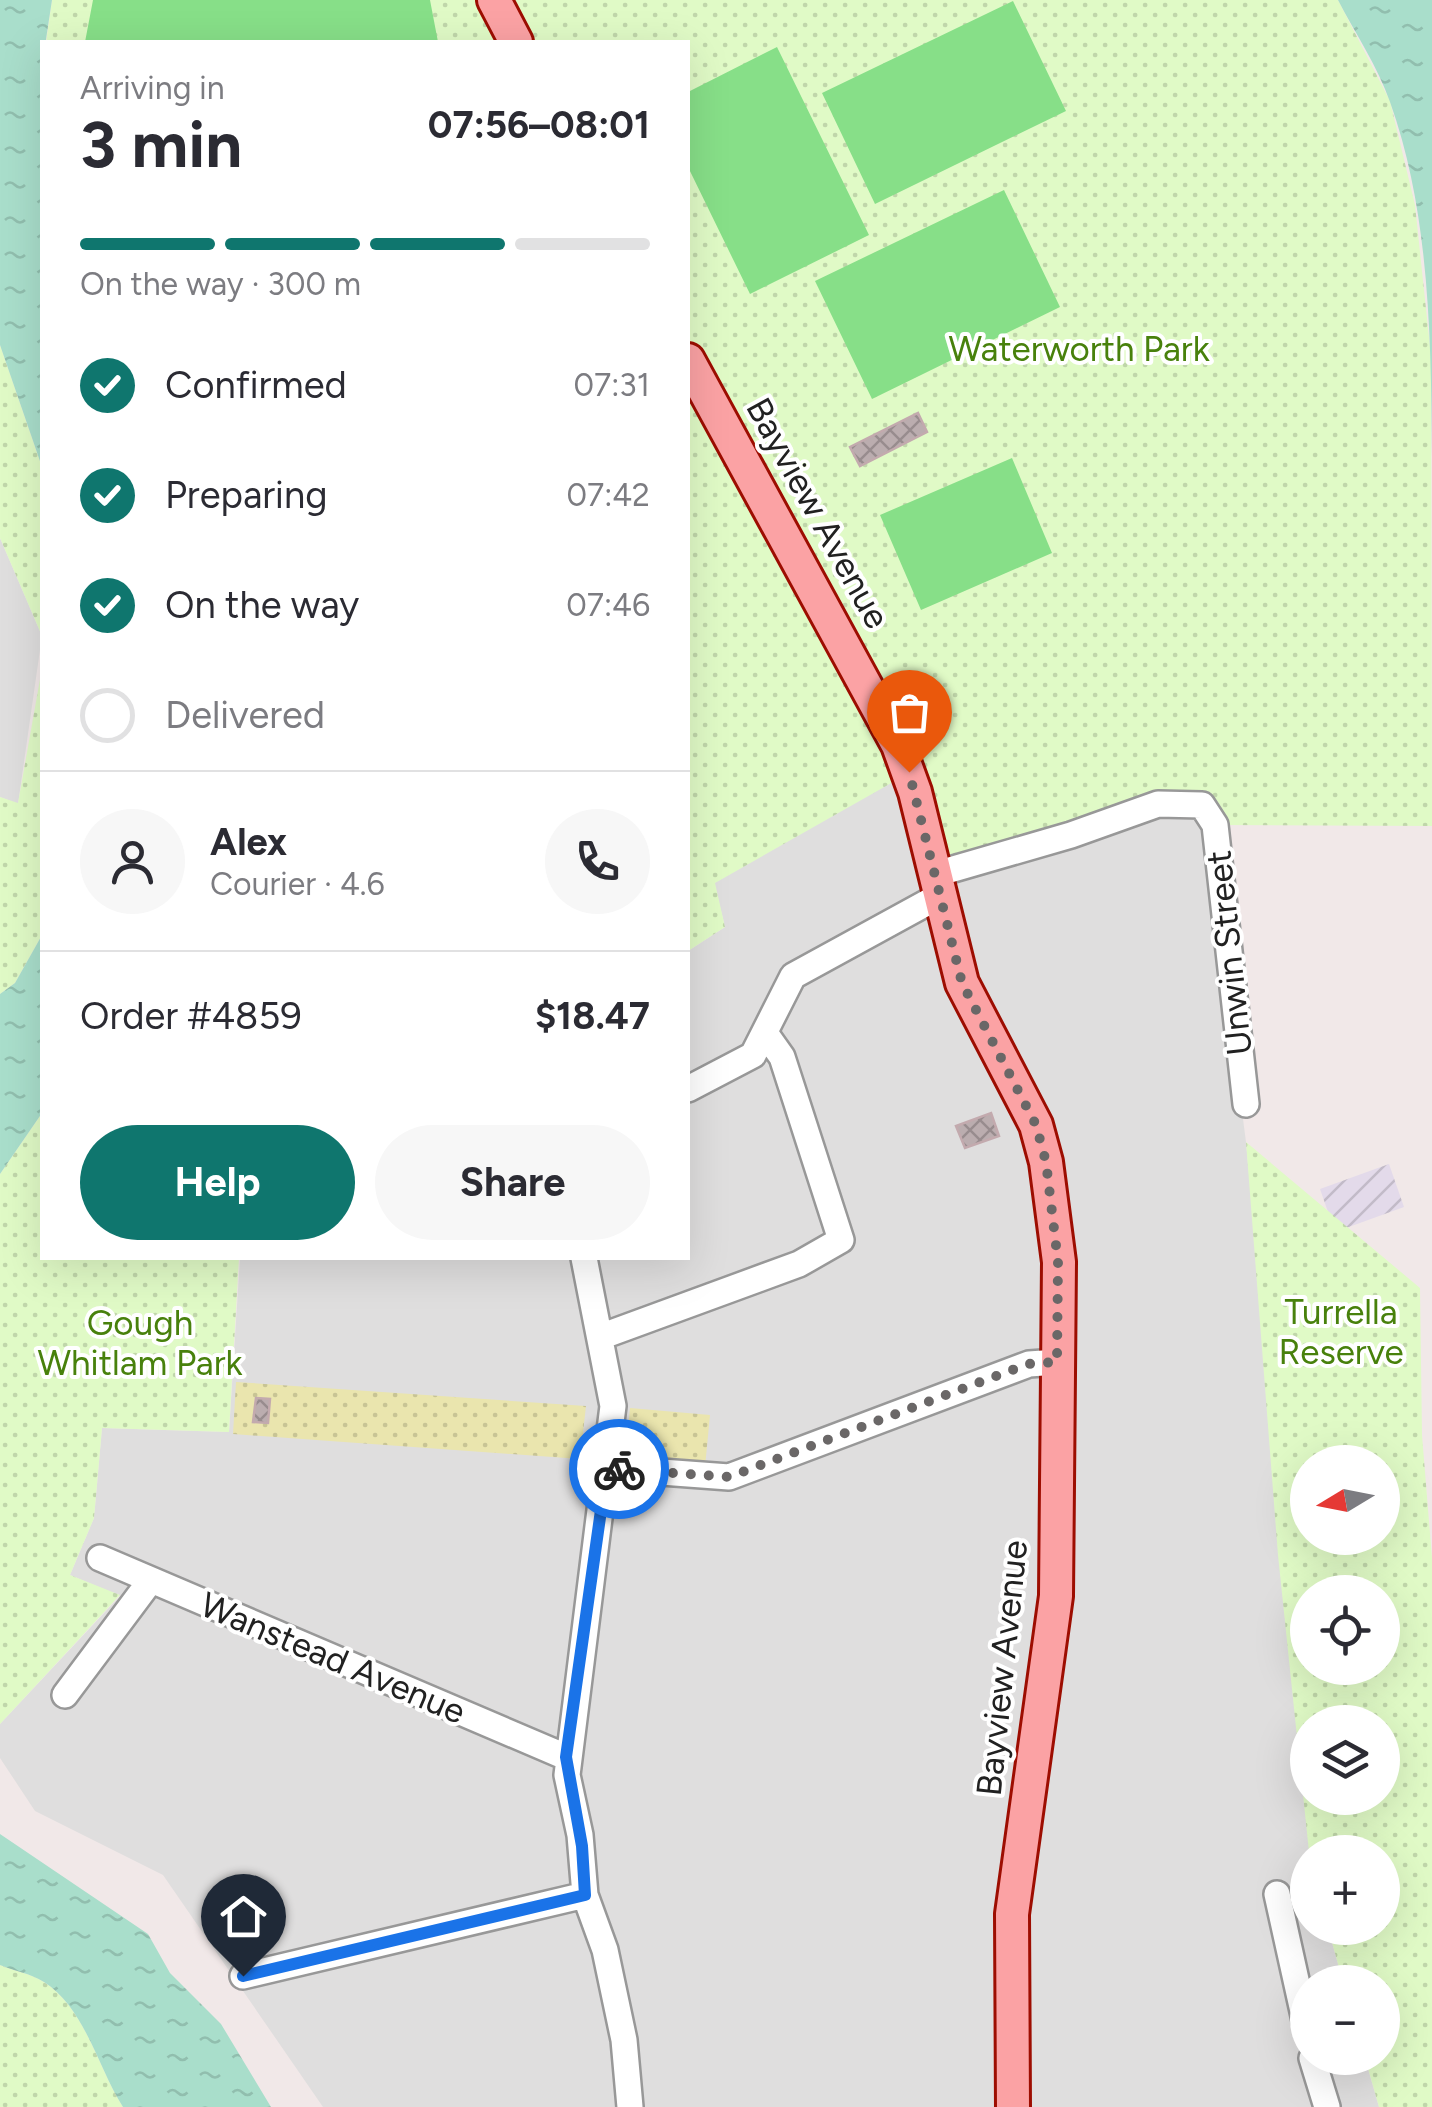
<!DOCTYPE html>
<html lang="en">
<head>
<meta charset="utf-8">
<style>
	:root { --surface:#fff; --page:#f7f7f7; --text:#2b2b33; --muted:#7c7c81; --line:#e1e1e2; --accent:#0f766e }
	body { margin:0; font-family:Figtree,sans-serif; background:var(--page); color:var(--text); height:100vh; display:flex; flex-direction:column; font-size:38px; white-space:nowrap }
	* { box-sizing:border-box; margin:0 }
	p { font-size:32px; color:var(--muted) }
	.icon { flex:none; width:55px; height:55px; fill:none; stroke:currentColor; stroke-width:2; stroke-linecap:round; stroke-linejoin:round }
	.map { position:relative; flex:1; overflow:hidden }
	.side { position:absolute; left:40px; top:40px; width:650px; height:1220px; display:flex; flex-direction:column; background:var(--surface); border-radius:0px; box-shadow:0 10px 40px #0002 }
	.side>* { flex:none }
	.needle { width:65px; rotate:260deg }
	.buttons { position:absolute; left:1290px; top:1445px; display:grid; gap:20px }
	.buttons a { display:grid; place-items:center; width:110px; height:110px; border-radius:50%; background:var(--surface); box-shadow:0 10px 40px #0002; font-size:50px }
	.pin { position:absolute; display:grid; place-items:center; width:85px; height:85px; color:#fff; margin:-102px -42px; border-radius:50% 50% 50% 0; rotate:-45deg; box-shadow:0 0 10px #0007 }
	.pin .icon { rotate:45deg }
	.courier { position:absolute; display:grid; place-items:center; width:100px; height:100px; margin:-50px; border:8px solid #1a73e8; border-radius:50%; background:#fff; color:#222; box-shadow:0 2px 12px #0007 }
	.head em { font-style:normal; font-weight:700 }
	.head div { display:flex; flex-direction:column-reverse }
	.head { display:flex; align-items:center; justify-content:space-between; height:170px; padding:0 40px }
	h1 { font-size:65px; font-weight:700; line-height:75px }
	.bar { display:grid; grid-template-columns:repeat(4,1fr); gap:15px 10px; align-content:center; height:120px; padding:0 40px }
	.bar i { height:12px; border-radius:8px; background:var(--line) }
	.bar .on { background:var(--accent) }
	.bar p { grid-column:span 4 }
	.line { display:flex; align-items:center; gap:25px; padding:0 40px; border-top:2px solid var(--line) }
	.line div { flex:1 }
	.round { display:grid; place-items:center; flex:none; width:105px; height:105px; border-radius:52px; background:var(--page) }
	ol { padding:0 40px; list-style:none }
	li { display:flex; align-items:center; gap:30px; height:110px }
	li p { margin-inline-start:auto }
	li .icon { padding:10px; border-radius:50%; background:var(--accent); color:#fff; stroke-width:4 }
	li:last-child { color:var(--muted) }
	li i { width:55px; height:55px; border:5px solid var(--line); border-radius:50% }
	.primary-button { display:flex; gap:20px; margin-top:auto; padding:20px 40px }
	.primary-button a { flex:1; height:115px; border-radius:60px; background:var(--accent); color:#fff; font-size:40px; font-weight:700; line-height:115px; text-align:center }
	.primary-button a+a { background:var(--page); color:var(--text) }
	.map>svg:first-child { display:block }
</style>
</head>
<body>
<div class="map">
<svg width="1432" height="2107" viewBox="0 0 1432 2107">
	<defs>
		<pattern id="industrial-furrows" width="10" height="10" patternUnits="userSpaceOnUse" patternTransform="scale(2.5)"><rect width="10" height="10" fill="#e3daea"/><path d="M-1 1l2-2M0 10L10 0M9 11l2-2" fill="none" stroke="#c2bbc8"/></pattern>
		<pattern id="grass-dots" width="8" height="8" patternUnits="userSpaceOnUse" patternTransform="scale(2.5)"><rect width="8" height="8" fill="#eae5ae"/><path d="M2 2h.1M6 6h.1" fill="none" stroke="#c8c495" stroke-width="1.8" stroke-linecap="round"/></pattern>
		<pattern id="park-dots" width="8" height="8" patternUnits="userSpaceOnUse" patternTransform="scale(2.5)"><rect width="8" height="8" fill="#e0fac6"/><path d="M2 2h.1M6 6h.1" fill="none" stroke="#c0d6aa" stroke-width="1.8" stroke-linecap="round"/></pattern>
		<pattern id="water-ripples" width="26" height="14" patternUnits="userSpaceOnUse" patternTransform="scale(2.5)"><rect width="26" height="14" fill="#a9decb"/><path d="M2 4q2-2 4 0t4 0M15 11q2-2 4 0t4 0" fill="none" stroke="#91beae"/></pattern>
		<pattern id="building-cross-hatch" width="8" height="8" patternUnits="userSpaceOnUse" patternTransform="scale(2.5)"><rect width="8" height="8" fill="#bbadaf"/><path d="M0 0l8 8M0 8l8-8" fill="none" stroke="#988c8e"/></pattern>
	</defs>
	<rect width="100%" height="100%" fill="#f1e8e8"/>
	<!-- residential -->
	<path fill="#dfdede" d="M0 538 42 636 18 804 0 797Z
		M909 772 1202 805 1246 1142 1311 1852 1308 1928H1328L1343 1982H1308V2058H1365L1379 2107H323L163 1875 35 1811 0 1758V1724L120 1596 70 1575 94 1518 102 1428 229 1432 240 1258H688V951L725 927 714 883Z"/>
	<!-- industrial -->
	<path fill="url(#industrial-furrows)" d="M1389 1164 1404 1207 1335 1232 1320 1189Z"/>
	<!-- grass -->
	<path fill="url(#grass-dots)" d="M236 1382 586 1406 580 1459 233 1434Z
		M630 1408 710 1415 705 1467 625 1460Z"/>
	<!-- park -->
	<path fill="url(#park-dots)" fill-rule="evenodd" d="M52 0H1338L1390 101 1415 205 1431 356 1432 826 1215 825 1202 805 1158 804 939 884 909 773 715 883 725 927 688 951V42H46Z
		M0 345 42 467V636L0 538Z
		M42 668V935L15 983 0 994V797L18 803Z
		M42 1113V1258H239L229 1432 102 1428 94 1518 70 1575 120 1595 0 1724V1174Z
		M1246 1142 1420 1288 1422 1435 1432 1558V2107H1379L1365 2058H1382V1982H1343L1328 1928H1382V1852H1309L1278 1555ZM1308 1462H1382V1538H1308ZM1308 1592H1382V1668H1308ZM1308 1722H1382V1798H1308Z
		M0 1965C14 1971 30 1973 44 1982 85 2008 98 2068 123 2107H0Z"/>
	<!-- pitch -->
	<path fill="#87df88" d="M93 0H430L438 42H85Z
		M1013 1 1066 111 875 204 822 93Z
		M777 47 869 235 750 294 688 167V92Z
		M1004 190 1060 307 872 399 815 281Z
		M1012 458 1052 553 921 610 880 515Z"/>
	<!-- water -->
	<path fill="url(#water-ripples)" d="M0 0H52L41 72 42 467 0 345Z
		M1338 0H1432V457C1431 341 1430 213 1390 102 1378 67 1355 33 1338 0Z
		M42 935V1113L0 1174V994L15 983Z
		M0 1834 148 1934 170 1973 221 2024 271 2107H123C98 2068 85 2008 44 1982 30 1973 14 1971 0 1965Z"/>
	<!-- building -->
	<path fill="url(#building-cross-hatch)" stroke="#c3aaae" stroke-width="2.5" d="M918 413 927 432 860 466 850 447Z
		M991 1113 999 1136 965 1148 956 1126Z
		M256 1398 270 1399 268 1423 253 1422Z"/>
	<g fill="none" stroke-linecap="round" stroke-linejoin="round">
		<defs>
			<path id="minor" d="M936 874 1071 835 1158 804 1202 805 1215 825 1246 1104
				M688 1089 753 1055 793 976 941 895
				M584 1258 613 1406 567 1775 580 1835 585 1895 605 1950 624 2040 630 2107
				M600 1337 799 1264 841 1240 782 1057 765 1033
				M607 1468 729 1477 1029 1364 1057 1362
				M100 1558 566 1757
				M65 1695 151 1580
				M1277 1894 1308 2034
				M243 1976 585 1895
				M1312 2058 1327 2107"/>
			<path id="major" d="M494 0 516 42
				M688 360 898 745 915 792 962 983 1036 1125 1046 1162 1059 1262 1056 1596 1012 1914 1013 2107"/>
		</defs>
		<!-- minor casing -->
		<use href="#minor" stroke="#989898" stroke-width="30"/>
		<!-- major casing -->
		<use href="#major" stroke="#9d0d01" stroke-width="38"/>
		<!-- minor -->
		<use href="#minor" stroke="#fff" stroke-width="25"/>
		<!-- major -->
		<use href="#major" stroke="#fba2a4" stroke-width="32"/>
	</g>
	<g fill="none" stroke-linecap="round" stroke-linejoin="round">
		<!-- done -->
		<path stroke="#6a6767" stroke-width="10" stroke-dasharray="0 18" d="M619 1469 729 1477 1028 1364 1057 1362 1058 1262 1046 1162 1036 1125 962 983 909 772"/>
		<!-- route -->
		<path stroke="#1a73e8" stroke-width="12" d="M243 1976 585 1895 582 1846 566 1757 607 1468 619 1469"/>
	</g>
	<g text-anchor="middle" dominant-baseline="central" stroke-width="8" stroke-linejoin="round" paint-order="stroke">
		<!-- park labels -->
		<g font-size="35" fill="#48810c" stroke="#fff">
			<text x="1079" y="349">Waterworth Park</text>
			<text x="1341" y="1312">Turrella<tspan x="1341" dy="40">Reserve</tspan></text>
			<text x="140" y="1323">Gough<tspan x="140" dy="40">Whitlam Park</tspan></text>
		</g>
		<!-- street labels -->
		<g font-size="35" fill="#212121" stroke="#fff">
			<text transform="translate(818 513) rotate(61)">Bayview Avenue</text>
			<text transform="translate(1229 953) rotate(-96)">Unwin Street</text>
			<text transform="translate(333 1658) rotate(23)">Wanstead Avenue</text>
			<text transform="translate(1002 1668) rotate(-84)">Bayview Avenue</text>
		</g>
	</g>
</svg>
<div class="buttons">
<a><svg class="needle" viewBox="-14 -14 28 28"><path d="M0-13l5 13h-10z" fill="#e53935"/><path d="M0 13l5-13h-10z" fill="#7c7c81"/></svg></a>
<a><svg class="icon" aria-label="locate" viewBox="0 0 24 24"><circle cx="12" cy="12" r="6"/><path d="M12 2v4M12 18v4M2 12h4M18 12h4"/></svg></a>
<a><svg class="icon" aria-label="layers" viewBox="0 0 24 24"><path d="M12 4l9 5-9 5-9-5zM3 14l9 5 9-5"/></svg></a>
<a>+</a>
<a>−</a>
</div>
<div class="pin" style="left:909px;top:772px;background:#ea580c"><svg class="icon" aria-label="bag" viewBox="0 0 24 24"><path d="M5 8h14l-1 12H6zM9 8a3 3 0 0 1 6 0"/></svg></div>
<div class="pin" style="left:243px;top:1976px;background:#1f2937"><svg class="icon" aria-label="home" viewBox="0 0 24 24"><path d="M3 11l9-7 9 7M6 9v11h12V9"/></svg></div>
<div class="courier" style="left:619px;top:1469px"><svg class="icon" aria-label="bike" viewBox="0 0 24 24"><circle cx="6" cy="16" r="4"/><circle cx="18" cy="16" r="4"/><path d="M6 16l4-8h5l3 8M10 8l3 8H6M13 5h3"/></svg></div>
<section class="side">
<div class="head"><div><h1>3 min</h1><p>Arriving in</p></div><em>07:56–08:01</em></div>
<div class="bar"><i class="on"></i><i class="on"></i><i class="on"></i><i></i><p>On the way · 300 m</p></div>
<ol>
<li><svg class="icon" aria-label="check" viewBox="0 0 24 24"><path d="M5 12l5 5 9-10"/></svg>Confirmed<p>07:31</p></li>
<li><svg class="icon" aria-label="check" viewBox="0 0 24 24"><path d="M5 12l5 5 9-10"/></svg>Preparing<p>07:42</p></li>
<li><svg class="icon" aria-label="check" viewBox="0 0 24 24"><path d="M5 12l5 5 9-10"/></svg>On the way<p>07:46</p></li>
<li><i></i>Delivered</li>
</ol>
<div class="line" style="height:180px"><a class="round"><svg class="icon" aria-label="person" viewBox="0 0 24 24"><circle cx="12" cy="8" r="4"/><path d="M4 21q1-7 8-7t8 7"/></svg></a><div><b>Alex</b><p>Courier · 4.6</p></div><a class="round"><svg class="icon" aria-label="phone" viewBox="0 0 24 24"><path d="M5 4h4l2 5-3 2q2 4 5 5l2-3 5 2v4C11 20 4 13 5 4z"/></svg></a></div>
<div class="line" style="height:130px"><div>Order #4859</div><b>$18.47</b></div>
<div class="primary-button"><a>Help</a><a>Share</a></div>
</section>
</div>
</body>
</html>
